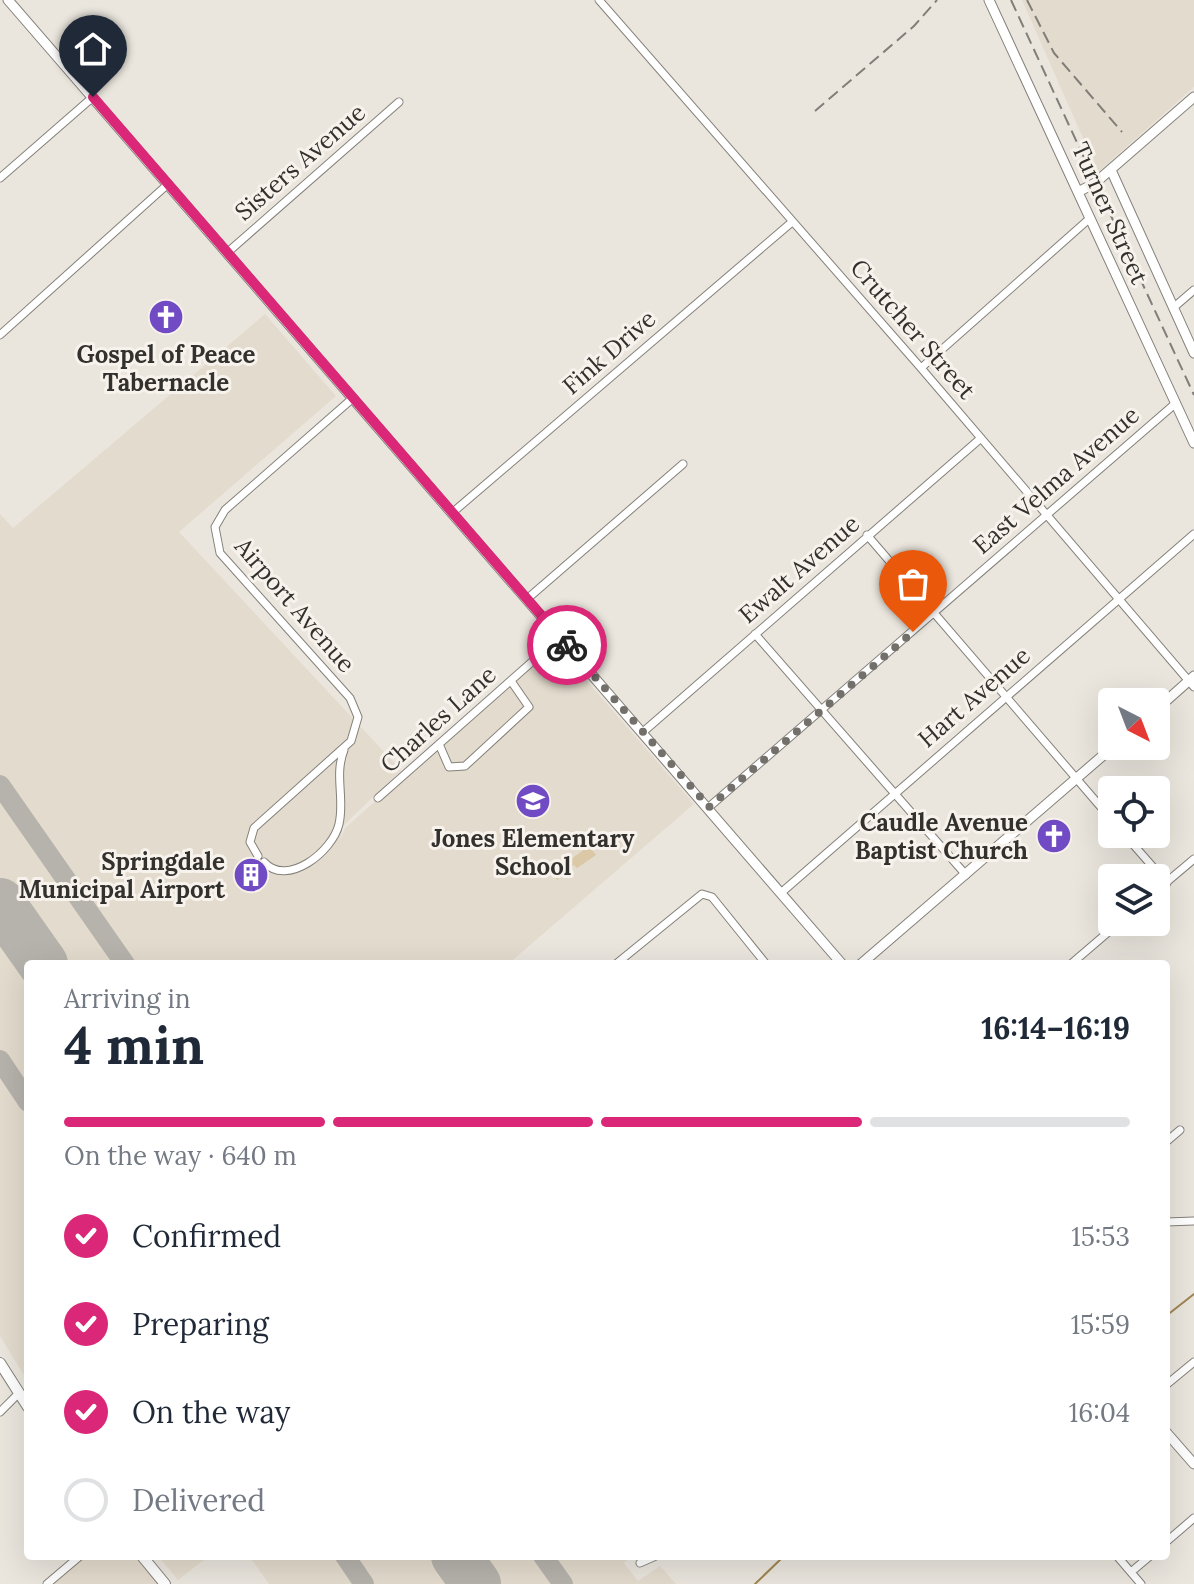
<!DOCTYPE html>
<html lang="en">
<head>
<meta charset="utf-8">
<style>
	:root { --surface:#fff; --page:#f2f2f3; --text:#1f2937; --muted:#747a83; --line:#e0e1e3; --accent:#db2777 }
	body { margin:0; font-family:Lora,serif; background:var(--page); color:var(--text); height:100vh; display:flex; flex-direction:column; font-size:30px; white-space:nowrap }
	* { box-sizing:border-box; margin:0 }
	p { font-size:26px; color:var(--muted) }
	.icon { flex:none; width:44px; height:44px; fill:none; stroke:currentColor; stroke-width:2; stroke-linecap:round; stroke-linejoin:round }
	.map { position:relative; flex:1; overflow:hidden }
	.details { position:absolute; left:24px; top:960px; width:1146px; height:600px; display:flex; flex-direction:column; background:var(--surface); border-radius:8px; box-shadow:0 8px 32px #0002 }
	.details>* { flex:none }
	.needle { width:52px; rotate:138deg }
	.controls { position:absolute; left:1098px; top:688px; display:grid; gap:16px }
	.controls a { display:grid; place-items:center; width:72px; height:72px; border-radius:8px; background:var(--surface); box-shadow:0 8px 32px #0002; font-size:40px }
	.pin { position:absolute; display:grid; place-items:center; width:68px; height:68px; color:#fff; margin:-82px -34px; border-radius:50% 50% 50% 0; rotate:-45deg; box-shadow:0 0 8px #0007 }
	.pin .icon { rotate:45deg }
	.courier { position:absolute; display:grid; place-items:center; width:80px; height:80px; margin:-40px; border:6px solid #db2777; border-radius:50%; background:#fff; color:#222; box-shadow:0 2px 10px #0007 }
	.summary em { font-style:normal; font-weight:700 }
	.summary div { display:flex; flex-direction:column-reverse }
	.summary { display:flex; align-items:center; justify-content:space-between; height:136px; padding:0 40px }
	h1 { font-size:52px; font-weight:700; line-height:60px }
	.bar { display:grid; grid-template-columns:repeat(4,1fr); gap:12px 8px; align-content:center; height:96px; padding:0 40px }
	.bar i { height:10px; border-radius:6px; background:var(--line) }
	.bar .active { background:var(--accent) }
	.bar p { grid-column:span 4 }
	ol { padding:0 40px; list-style:none }
	li { display:flex; align-items:center; gap:24px; height:88px }
	li p { margin-inline-start:auto }
	li .icon { padding:8px; border-radius:50%; background:var(--accent); color:#fff; stroke-width:4 }
	li:last-child { color:var(--muted) }
	li i { width:44px; height:44px; border:4px solid var(--line); border-radius:50% }
	.map>svg:first-child { display:block }
</style>
</head>
<body>
<div class="map">
<svg width="1194" height="1584" viewBox="0 0 1194 1584">
	<rect width="100%" height="100%" fill="#eae6de"/>
	<!-- built -->
	<path fill="#e3dbcd" d="M1022 0H1194V87L1098 172Z
		M265 314 336 396 179 532 401 770 342 827 341 839 345 828 554 643 694 804 508 964H28V1382L0 1336V514L13 528Z
		M80 1556H142L165 1584H47Z
		M158 1556H209L178 1580Z
		M249 1556H631L624 1563 638 1581 660 1566 676 1584H269Z"/>
	<!-- green -->
	<path fill="#dac8a6" d="M589 846 596 855 577 868 574 865 557 880 552 873Z"/>
	<g fill="none" stroke-linecap="round" stroke-linejoin="round">
		<!-- stream -->
		<path stroke="#9f8551" stroke-width="2" d="M1166 1316 1194 1294
			M755 1584 784 1556"/>
		<!-- taxiway -->
		<path stroke="#b6b2ac" stroke-width="20" d="M0 785 125 964
			M0 1060 28 1102
			M345 1556 364 1584
			M543 1556 563 1584"/>
		<!-- runway -->
		<path stroke="#b6b2ac" stroke-width="50" d="M0 903 43 964
			M456 1556 476 1584"/>
		<defs>
			<path id="minor" d="M599 0 921 368 1194 687
				M0 178 93 97
				M228 252 399 102
				M1173 308 1194 290
				M0 335 168 184
				M921 368 1089 219
				M452 513 792 222
				M867 535 1112 820
				M527 599 683 464
				M755 634 966 875
				M643 732 981 438
				M439 744 449 767 465 766 529 707 511 681
				M378 798 560 637
				M709 807 1176 403
				M1124 834 1167 883
				M258 856 250 842 254 828 351 741 358 717 350 698 220 553 215 527 225 510 353 398
				M264 862C287 888 333 851 339 824 345 799 334 775 344 750
				M1156 891 1194 859
				M782 892 1194 534
				M616 964 702 894 712 897 766 964
				M1071 964 1120 922
				M1166 1142 1180 1130
				M1166 1222 1194 1221
				M1166 1385 1194 1362
				M0 1412 19 1393
				M1166 1542 1194 1518
				M1117 1556 1141 1584
				M640 1563 656 1556
				M1131 1572 1150 1556
				M47 1584 80 1556"/>
			<path id="tertiary" d="M8 0 842 964
				M989 0 1194 443
				M1111 170 1194 353
				M1078 192 1095 183 1194 97
				M1156 710 1194 676
				M861 964 1114 746
				M1166 1432 1194 1464"/>
			<path id="secondary" d="M0 1363 28 1407
				M142 1556 165 1584"/>
		</defs>
		<!-- minor casing -->
		<use href="#minor" stroke="#84817a" stroke-width="9"/>
		<!-- tertiary casing -->
		<use href="#tertiary" stroke="#84817a" stroke-width="11"/>
		<!-- secondary casing -->
		<use href="#secondary" stroke="#84817a" stroke-width="12"/>
		<!-- minor -->
		<use href="#minor" stroke="#fff" stroke-width="7"/>
		<!-- tertiary -->
		<use href="#tertiary" stroke="#fff" stroke-width="9"/>
		<!-- secondary -->
		<use href="#secondary" stroke="#fff" stroke-width="10"/>
		<!-- rail -->
		<path stroke="#817e79" stroke-width="2" stroke-dasharray="12 6" stroke-linecap="butt" d="M1011 0 1194 395
			M1027 0 1054 53 1122 132
			M815 111 914 26 937 0"/>
	</g>
	<g fill="none" stroke-linecap="round" stroke-linejoin="round">
		<!-- done -->
		<path stroke="#73706c" stroke-width="8" stroke-dasharray="0 14.4" d="M567 645 709 807 913 632"/>
		<!-- route -->
		<path stroke="#db2777" stroke-width="10" d="M93 97 567 645"/>
	</g>
	<!-- icons -->
	<defs>
		<symbol id="church-disc" viewBox="-11 -11 22 22"><circle r="9.5" fill="#714bc3" stroke="#f7f3ec"/><path d="M-1.2-6h2.4v3.5h3.3v2.4h-3.3V6h-2.4V-.1h-3.3v-2.4h3.3Z" fill="#fff"/></symbol>
		<symbol id="school-disc" viewBox="-11 -11 22 22"><circle r="9.5" fill="#714bc3" stroke="#f7f3ec"/><path d="M0-5L7-2L0 1L-7-2ZM-4 1L0 2.5L4 1V4Q0 6-4 4Z" fill="#fff"/></symbol>
		<symbol id="building-disc" viewBox="-11 -11 22 22"><circle r="9.5" fill="#714bc3" stroke="#f7f3ec"/><path d="M-4-6H4V6H1V3H-1V6H-4ZM-2.5-4.3h1.7v1.8h-1.7ZM.8-4.3h1.7v1.8H.8ZM-2.5-1h1.7V.8h-1.7ZM.8-1h1.7V.8H.8Z" fill="#fff"/></symbol>
	</defs>
	<g fill-rule="evenodd">
		<use href="#church-disc" x="146" y="297" width="40" height="40"/>
		<use href="#school-disc" x="513" y="781" width="40" height="40"/>
		<use href="#church-disc" x="1034" y="816" width="40" height="40"/>
		<use href="#building-disc" x="231" y="855" width="40" height="40"/>
	</g>
	<g text-anchor="middle" dominant-baseline="central" stroke-width="6" stroke-linejoin="round" paint-order="stroke">
		<!-- street labels -->
		<g font-size="24" fill="#33312e" stroke="#f7f3ec">
			<text transform="translate(300 162) rotate(-41)">Sisters Avenue</text>
			<text transform="translate(1110 213) rotate(66)">Turner Street</text>
			<text transform="translate(913 329) rotate(49)">Crutcher Street</text>
			<text transform="translate(609 352) rotate(-41)">Fink Drive</text>
			<text transform="translate(1056 480) rotate(-41)">East Velma Avenue</text>
			<text transform="translate(799 569) rotate(-41)">Ewalt Avenue</text>
			<text transform="translate(295 605) rotate(49)">Airport Avenue</text>
			<text transform="translate(974 697) rotate(-41)">Hart Avenue</text>
			<text transform="translate(438 719) rotate(-42)">Charles Lane</text>
		</g>
		<!-- poi labels -->
		<g font-size="24" font-weight="bold" fill="#33312e" stroke="#f7f3ec">
			<text x="166" y="354">Gospel of Peace<tspan x="166" dy="28">Tabernacle</tspan></text>
			<text x="1028" y="822" text-anchor="end">Caudle Avenue<tspan x="1028" dy="28">Baptist Church</tspan></text>
			<text x="533" y="838">Jones Elementary<tspan x="533" dy="28">School</tspan></text>
			<text x="225" y="861" text-anchor="end">Springdale<tspan x="225" dy="28">Municipal Airport</tspan></text>
		</g>
	</g>
</svg>
<div class="controls">
<a><svg class="needle" viewBox="-14 -14 28 28"><path d="M0-13l5 13h-10z" fill="#e53935"/><path d="M0 13l5-13h-10z" fill="#747a83"/></svg></a>
<a><svg class="icon" aria-label="locate" viewBox="0 0 24 24"><circle cx="12" cy="12" r="6"/><path d="M12 2v4M12 18v4M2 12h4M18 12h4"/></svg></a>
<a><svg class="icon" aria-label="layers" viewBox="0 0 24 24"><path d="M12 4l9 5-9 5-9-5zM3 14l9 5 9-5"/></svg></a>
</div>
<div class="pin" style="left:913px;top:632px;background:#ea580c"><svg class="icon" aria-label="bag" viewBox="0 0 24 24"><path d="M5 8h14l-1 12H6zM9 8a3 3 0 0 1 6 0"/></svg></div>
<div class="pin" style="left:93px;top:97px;background:#1f2937"><svg class="icon" aria-label="home" viewBox="0 0 24 24"><path d="M3 11l9-7 9 7M6 9v11h12V9"/></svg></div>
<div class="courier" style="left:567px;top:645px"><svg class="icon" aria-label="bike" viewBox="0 0 24 24"><circle cx="6" cy="16" r="4"/><circle cx="18" cy="16" r="4"/><path d="M6 16l4-8h5l3 8M10 8l3 8H6M13 5h3"/></svg></div>
<section class="details">
<div class="summary"><div><h1>4 min</h1><p>Arriving in</p></div><em>16:14–16:19</em></div>
<div class="bar"><i class="active"></i><i class="active"></i><i class="active"></i><i></i><p>On the way · 640 m</p></div>
<ol>
<li><svg class="icon" aria-label="check" viewBox="0 0 24 24"><path d="M5 12l5 5 9-10"/></svg>Confirmed<p>15:53</p></li>
<li><svg class="icon" aria-label="check" viewBox="0 0 24 24"><path d="M5 12l5 5 9-10"/></svg>Preparing<p>15:59</p></li>
<li><svg class="icon" aria-label="check" viewBox="0 0 24 24"><path d="M5 12l5 5 9-10"/></svg>On the way<p>16:04</p></li>
<li><i></i>Delivered</li>
</ol>
</section>
</div>
</body>
</html>
